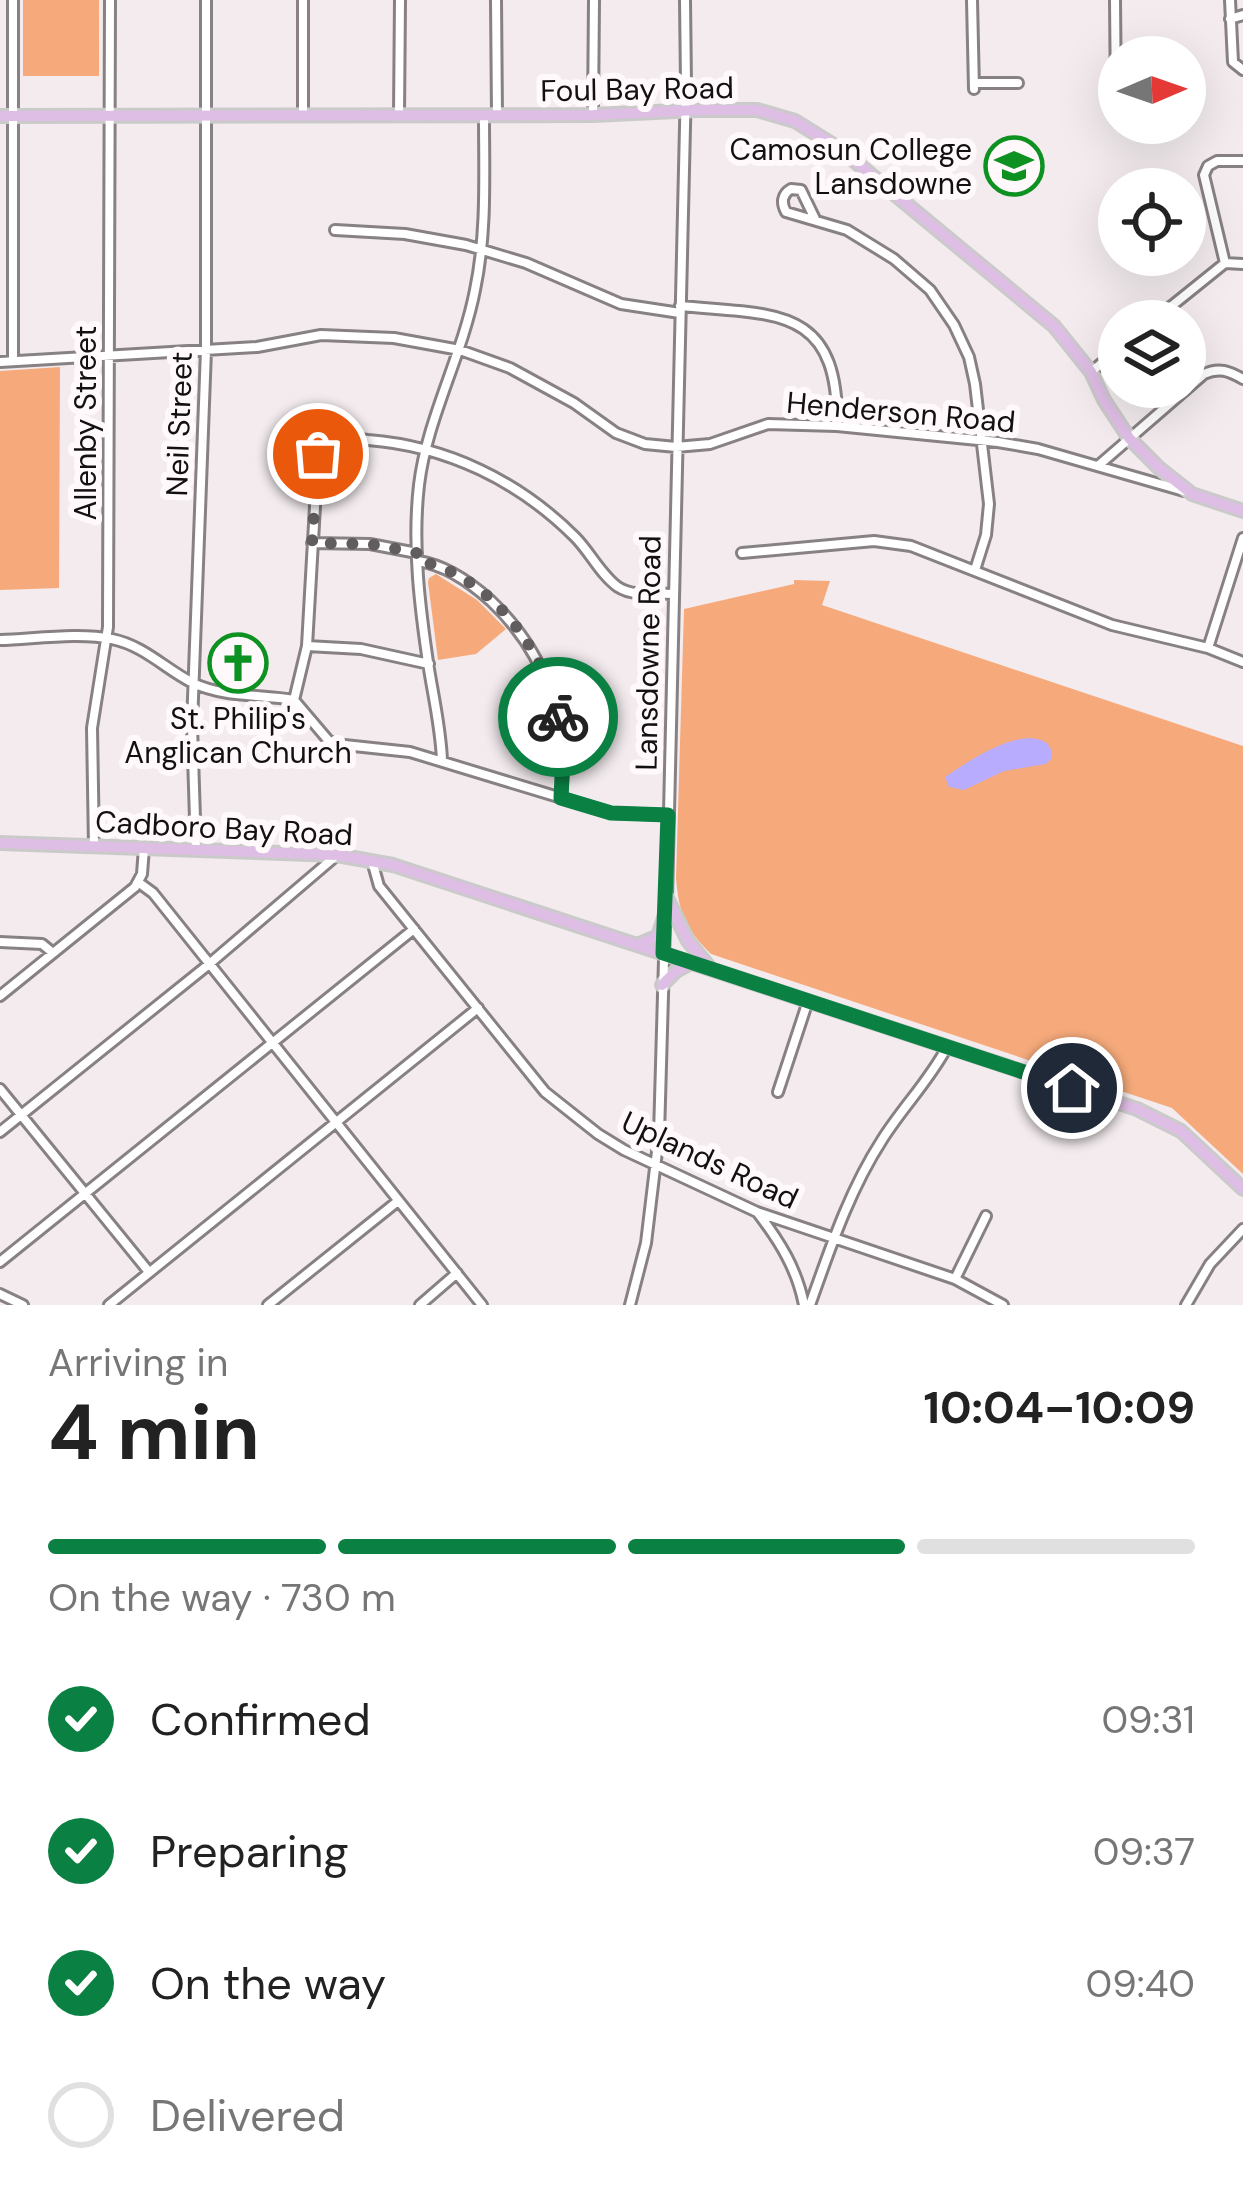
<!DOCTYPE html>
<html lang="en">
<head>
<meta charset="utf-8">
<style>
	:root { --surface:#fff; --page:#f6f6f6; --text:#222; --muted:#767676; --line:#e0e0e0; --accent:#0b8043 }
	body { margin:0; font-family:"DM Sans",sans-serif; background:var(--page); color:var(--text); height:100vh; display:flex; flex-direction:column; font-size:45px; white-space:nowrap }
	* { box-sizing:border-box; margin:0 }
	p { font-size:39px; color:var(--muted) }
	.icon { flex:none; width:66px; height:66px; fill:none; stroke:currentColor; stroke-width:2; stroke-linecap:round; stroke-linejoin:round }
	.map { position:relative; height:1305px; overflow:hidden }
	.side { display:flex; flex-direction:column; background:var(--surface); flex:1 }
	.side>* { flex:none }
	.needle { width:78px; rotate:88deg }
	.buttons { position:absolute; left:1098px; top:36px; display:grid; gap:24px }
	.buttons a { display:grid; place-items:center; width:108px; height:108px; border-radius:50%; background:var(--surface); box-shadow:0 12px 48px #0002; font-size:60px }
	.pin { position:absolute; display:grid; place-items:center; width:102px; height:102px; color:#fff; margin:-51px; border:6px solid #fff; border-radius:50%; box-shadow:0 3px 12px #0007 }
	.courier { position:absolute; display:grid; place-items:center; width:120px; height:120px; margin:-60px; border:9px solid #0b8043; border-radius:50%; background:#fff; color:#222; box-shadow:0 3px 15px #0007 }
	.overview em { font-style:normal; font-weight:700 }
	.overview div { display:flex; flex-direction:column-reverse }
	.overview { display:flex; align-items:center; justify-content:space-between; height:204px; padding:0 48px }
	h1 { font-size:78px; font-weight:700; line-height:90px }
	.bar { display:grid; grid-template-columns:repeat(4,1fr); gap:18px 12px; align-content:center; height:144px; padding:0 48px }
	.bar i { height:15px; border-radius:9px; background:var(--line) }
	.bar .active { background:var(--accent) }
	.bar p { grid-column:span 4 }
	ol { padding:0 48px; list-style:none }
	li { display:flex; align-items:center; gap:36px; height:132px }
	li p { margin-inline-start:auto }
	li .icon { padding:12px; border-radius:50%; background:var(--accent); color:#fff; stroke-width:4 }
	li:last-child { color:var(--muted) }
	li i { width:66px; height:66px; border:6px solid var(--line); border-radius:50% }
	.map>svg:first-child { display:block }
</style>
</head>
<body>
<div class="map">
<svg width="1243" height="1305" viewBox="0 0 1243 1305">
	<rect width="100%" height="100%" fill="#f3ebee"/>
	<!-- green -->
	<path fill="#f6aa7b" d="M23 0H99V76H23Z
		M60 367 59 588 0 590V371Z
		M436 574 477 600 506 629 476 654 438 660 428 582 429 578Z
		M794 580 830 581 822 605 1243 746V1174L1172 1108 711 954C685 928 679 914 676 878L684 609 794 584Z"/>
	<!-- water -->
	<path fill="#b8acfe" d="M1029 738C1043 739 1054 743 1051 759L1046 764 1004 771 964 790 949 787 945 777C969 761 1000 740 1029 738Z"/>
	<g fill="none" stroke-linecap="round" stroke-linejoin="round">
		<defs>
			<path id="minor" d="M13 0V361
				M303 0V116
				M496 0 497 115
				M972 0 974 89
				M1115 0 1116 104
				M1230 0 1233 62 1243 70
				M1230 19 1243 15
				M974 83H1018
				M399 115 400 0
				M593 115 594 0
				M1243 161H1217L1208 166 1204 175 1225 263 1243 264
				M815 219 801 190 791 189C782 194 781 203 786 212L847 230 894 259 930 290 954 325 969 357 975 384 989 504 986 535 975 570
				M335 230 405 234 466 245 526 263 621 304 680 313
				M680 306C775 315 839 305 837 426
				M1153 321 1225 263
				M0 362 257 347 321 335 394 338 460 350 510 368 574 403 616 433 645 444 676 447 710 444 768 424 837 426 998 442 1038 449 1184 491
				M1091 372 1119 349
				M1099 465 1204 374C1219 367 1229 371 1243 379
				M312 543 370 544 417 553
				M742 553 874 541 911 546 1112 625 1208 648 1243 662
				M418 561C446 565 470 582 491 601 547 654 569 722 561 798
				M0 640C34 639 79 632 112 639 145 646 165 669 193 683 225 698 261 694 294 700L328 740 335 744 410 752 611 813 668 815
				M307 646 361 649 429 664
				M1208 648 1243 538
				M294 700 307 646 318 454C330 434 348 438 368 440 447 446 519 481 575 537 590 552 601 575 618 587 633 597 656 593 673 594
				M442 761C441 730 434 700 429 669 420 609 412 546 419 485 427 418 462 357 475 290 487 233 484 174 484 116
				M94 846 92 728 108 627 110 0
				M196 850 192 725 206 350V0
				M372 861 379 886 545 1092 598 1134 624 1150 757 1212 955 1279 1003 1305
				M138 882 153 893 482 1305
				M667 898 686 84 685 0
				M0 942 42 944 53 953
				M0 996 135 887 142 874 144 848
				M0 1089 149 1272
				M778 1092 808 1001
				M0 1132 208 965 337 855
				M758 1213C780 1242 797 1269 804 1305
				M0 1262 414 929
				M955 1279 986 1216
				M0 1294 23 1305
				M109 1305 478 1008
				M268 1305 398 1201
				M420 1305 457 1273
				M630 1305 646 1243 659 1135 665 925
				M810 1305C830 1249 849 1191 882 1140 902 1108 929 1081 947 1047
				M1186 1305 1210 1264 1243 1229"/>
			<path id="major" d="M0 116 593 115 697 110H757L795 121 840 149 1054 326 1091 372 1104 400 1129 438 1159 468 1192 494 1243 511
				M0 843 337 855 393 865 1137 1109 1181 1131 1243 1189
				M667 898 688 941 710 968
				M637 945 658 936 665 915
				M662 985 676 971 691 963"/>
		</defs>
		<!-- minor casing -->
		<use href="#minor" stroke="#888183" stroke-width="14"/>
		<!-- major casing -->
		<use href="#major" stroke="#cbcacb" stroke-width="16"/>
		<!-- minor -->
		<use href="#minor" stroke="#fff" stroke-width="8"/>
		<!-- major -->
		<use href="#major" stroke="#dfbee5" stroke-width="10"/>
	</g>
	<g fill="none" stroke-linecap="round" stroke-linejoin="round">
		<!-- done -->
		<path stroke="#615d5e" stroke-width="12" stroke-dasharray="0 21.6" d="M318 454 312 543 370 544 417 553 418 561C488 573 545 650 558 717"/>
		<!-- route -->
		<path stroke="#0b8043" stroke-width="15" d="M558 717 563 756 561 798 611 813 668 815 663 953 1072 1088"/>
	</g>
	<!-- icons -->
	<defs>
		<symbol id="university-ring" viewBox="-11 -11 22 22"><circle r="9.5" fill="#fff9fb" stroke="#0d9121" stroke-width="1.5"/><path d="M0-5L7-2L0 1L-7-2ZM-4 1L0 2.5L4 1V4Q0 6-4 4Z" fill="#0d9121"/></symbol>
		<symbol id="church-ring" viewBox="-11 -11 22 22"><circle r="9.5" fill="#fff9fb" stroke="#0d9121" stroke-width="1.5"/><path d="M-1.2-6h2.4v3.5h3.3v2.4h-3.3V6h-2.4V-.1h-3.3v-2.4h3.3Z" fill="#0d9121"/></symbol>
	</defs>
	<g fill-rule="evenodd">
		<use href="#university-ring" x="981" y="133" width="66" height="66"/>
		<use href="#church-ring" x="205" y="630" width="66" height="66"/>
	</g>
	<g text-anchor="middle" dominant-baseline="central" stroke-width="12" stroke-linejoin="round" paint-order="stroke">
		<!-- street labels -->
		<g font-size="30" fill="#131011" stroke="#fff9fb">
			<text transform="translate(637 89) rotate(-1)">Foul Bay Road</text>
			<text transform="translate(901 412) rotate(5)">Henderson Road</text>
			<text transform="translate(85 423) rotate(-90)">Allenby Street</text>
			<text transform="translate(179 424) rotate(-88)">Neil Street</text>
			<text transform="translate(648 653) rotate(-89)">Lansdowne Road</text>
			<text transform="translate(224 828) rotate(3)">Cadboro Bay Road</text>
			<text transform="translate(710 1160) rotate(25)">Uplands Road</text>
		</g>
		<!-- poi labels -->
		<g font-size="30" fill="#131011" stroke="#fff9fb" text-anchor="end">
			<text x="972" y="149">Camosun College<tspan x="972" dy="34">Lansdowne</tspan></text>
			<text x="238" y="718" text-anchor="middle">St. Philip's<tspan x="238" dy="34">Anglican Church</tspan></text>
		</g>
	</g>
</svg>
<div class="buttons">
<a><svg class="needle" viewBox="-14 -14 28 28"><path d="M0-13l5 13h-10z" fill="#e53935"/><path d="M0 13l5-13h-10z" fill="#767676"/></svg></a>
<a><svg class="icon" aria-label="locate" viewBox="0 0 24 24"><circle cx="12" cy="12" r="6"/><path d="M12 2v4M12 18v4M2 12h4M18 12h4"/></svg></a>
<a><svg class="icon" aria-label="layers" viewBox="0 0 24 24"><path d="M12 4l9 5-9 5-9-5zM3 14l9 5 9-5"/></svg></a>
</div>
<div class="pin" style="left:318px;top:454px;background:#ea580c"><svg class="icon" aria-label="bag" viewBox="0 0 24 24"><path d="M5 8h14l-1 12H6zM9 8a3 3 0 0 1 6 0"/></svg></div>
<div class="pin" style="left:1072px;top:1088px;background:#1f2937"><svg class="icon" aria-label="home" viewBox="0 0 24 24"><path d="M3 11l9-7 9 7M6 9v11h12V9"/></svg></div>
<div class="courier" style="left:558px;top:717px"><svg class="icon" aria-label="bike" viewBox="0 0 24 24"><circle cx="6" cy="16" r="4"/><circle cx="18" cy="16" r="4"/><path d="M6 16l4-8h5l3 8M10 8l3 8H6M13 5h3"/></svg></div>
</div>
<section class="side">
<div class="overview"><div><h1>4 min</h1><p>Arriving in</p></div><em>10:04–10:09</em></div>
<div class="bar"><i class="active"></i><i class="active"></i><i class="active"></i><i></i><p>On the way · 730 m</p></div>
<ol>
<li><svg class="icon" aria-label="check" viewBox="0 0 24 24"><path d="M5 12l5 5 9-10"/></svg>Confirmed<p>09:31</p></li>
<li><svg class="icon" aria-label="check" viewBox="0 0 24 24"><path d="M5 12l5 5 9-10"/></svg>Preparing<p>09:37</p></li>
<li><svg class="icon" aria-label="check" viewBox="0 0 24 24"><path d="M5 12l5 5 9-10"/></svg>On the way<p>09:40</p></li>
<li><i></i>Delivered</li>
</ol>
</section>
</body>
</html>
